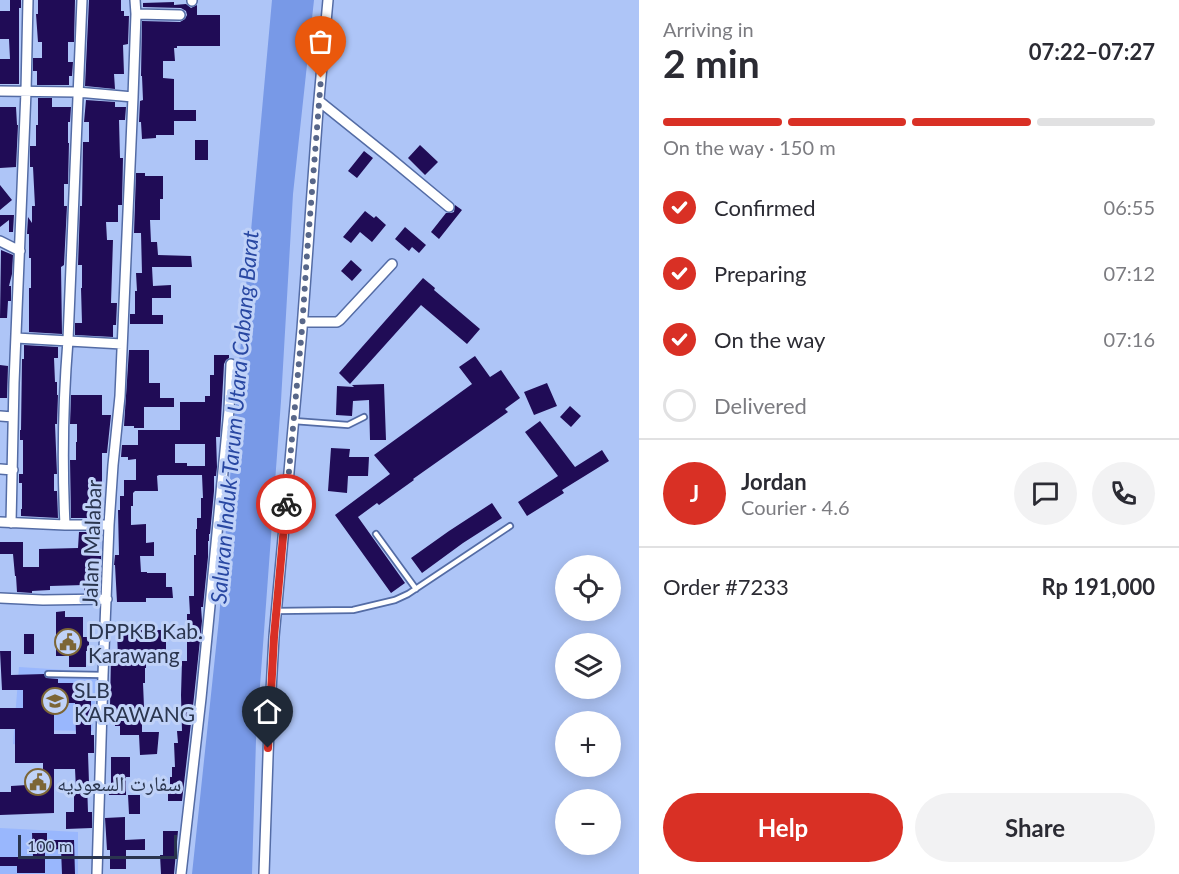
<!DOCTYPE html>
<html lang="en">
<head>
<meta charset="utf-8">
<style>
	:root { --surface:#fff; --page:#f2f2f3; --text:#2b2b33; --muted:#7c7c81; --line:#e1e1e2; --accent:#d93025 }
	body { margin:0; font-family:Lato,"Noto Naskh Arabic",sans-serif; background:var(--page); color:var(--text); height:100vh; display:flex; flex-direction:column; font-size:22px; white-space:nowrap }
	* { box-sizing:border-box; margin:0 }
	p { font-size:20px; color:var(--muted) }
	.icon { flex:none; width:33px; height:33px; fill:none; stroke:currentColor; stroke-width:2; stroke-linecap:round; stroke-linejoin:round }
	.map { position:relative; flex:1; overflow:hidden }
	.panel { display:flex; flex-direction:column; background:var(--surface); width:540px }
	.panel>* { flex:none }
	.controls { position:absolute; left:555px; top:555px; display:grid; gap:12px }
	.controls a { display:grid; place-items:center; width:66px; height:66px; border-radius:50%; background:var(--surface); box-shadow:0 3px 15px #0003; font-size:30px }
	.scale { position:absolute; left:18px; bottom:15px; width:159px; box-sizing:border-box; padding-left:6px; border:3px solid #2a354e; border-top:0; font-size:16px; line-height:21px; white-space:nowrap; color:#2a354e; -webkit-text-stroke:4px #c0d2f8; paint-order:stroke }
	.pin { position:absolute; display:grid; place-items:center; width:51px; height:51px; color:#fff; margin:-62px -26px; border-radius:50% 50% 50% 0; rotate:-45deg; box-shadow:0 0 6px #0007 }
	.pin .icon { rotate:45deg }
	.courier { position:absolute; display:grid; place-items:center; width:60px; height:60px; margin:-30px; border:4px solid #d93025; border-radius:50%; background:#fff; color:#222; box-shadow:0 2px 8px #0007 }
	.summary em { font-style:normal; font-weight:700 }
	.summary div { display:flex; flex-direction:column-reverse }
	.summary { display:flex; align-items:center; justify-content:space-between; height:102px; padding:0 24px }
	h1 { font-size:39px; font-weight:700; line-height:45px }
	.bar { display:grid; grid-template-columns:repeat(4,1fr); gap:9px 6px; align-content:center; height:72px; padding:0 24px }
	.bar i { height:8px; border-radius:4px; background:var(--line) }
	.bar .current { background:var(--accent) }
	.bar p { grid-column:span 4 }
	.line { display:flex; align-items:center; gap:15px; padding:0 24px; border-top:2px solid var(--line) }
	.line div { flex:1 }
	.round { display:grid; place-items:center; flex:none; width:63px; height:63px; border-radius:32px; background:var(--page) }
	ol { padding:0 24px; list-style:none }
	li { display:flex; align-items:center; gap:18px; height:66px }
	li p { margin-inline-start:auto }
	li .icon { padding:6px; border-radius:50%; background:var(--accent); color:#fff; stroke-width:4 }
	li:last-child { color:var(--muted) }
	li i { width:33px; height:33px; border:3px solid var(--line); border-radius:50% }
	.cta { display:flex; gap:12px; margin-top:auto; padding:12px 24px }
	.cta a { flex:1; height:69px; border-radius:36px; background:var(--accent); color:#fff; font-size:24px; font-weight:700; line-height:69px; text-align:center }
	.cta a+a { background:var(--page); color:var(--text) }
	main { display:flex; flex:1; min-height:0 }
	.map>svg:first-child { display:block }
</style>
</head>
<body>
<main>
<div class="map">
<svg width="639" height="874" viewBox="0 0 639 874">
	<rect width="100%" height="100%" fill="#aec5f7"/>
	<!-- built -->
	<path fill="#99b7fd" d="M19 667 98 672 92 731 29 730 25 746 13 744Z
		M0 828 78 832V874H0Z"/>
	<!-- water -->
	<path fill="#7899e7" d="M272 0H314L293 194 281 401 256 740 252 874H192L219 619 239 363Z"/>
	<!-- building -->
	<path fill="#200c56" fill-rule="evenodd" d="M10 0H21V8H19V84H0V59H10L9 39H0V11H10Z
		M38 0H75L74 42H68V62H73L72 76H69V85H37V71H33V58H42V42H38L36 14H38Z
		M89 0H121V11H124V16H129L128 44 123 45 124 74H114L115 89 85 86Z
		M174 2V5L186 4 191 8 197 5V15H220V46H177V48H174L175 61H163V78L174 79V110H196V121H174V135H156V138L142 139 141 122H139L140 101 143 100 142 76H141L142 21 180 22 185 19 187 15 186 11 181 8 143 7V3Z
		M38 98H52V107H71L70 122H68V143H69L68 184H64V206H67L64 265 61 267 62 334 29 332V288H31V258H29V234H27L28 217 32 223V206H35L33 167H30V146H36V125H38Z
		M86 100 115 102V107H126L125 120H119L120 158H123L122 205H118V222H106L107 240H113L111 303H117L116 325H113V337L75 335V323H82L81 288H82V265H78L80 206H82L83 142H89V122H84Z
		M0 107H16L17 125H18L16 167 0 168Z
		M195 140H208V160H195Z
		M420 145 438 162 425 175 408 158Z
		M364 151 373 158 357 178 348 171Z
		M136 173H145V176H163V199H160V220H150L151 242H157L158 255 191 256 192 267H152L153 286 171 285V298H152V315H163V324H130V314H135V291H137L136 273H142L141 233H134Z
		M0 185 12 200 0 210Z
		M455 205 462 210 439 239 431 232 446 213H451L454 212Z
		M365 211 374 218 376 216 386 225 372 242 360 232 351 243 343 237Z
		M0 215H14L13 232H9V220L0 227Z
		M405 227 426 245 419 253 412 247 409 251 395 239Z
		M1 250 13 255 12 274 9 286H11V301H8L7 318H0Z
		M351 260 362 270 352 281 341 271Z
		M423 278 435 288 434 290 480 329 467 344 421 305 350 384 339 373Z
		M24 345 58 347V358H54L55 382H57V395H58L57 424H55L57 474H54V491H57L58 518 21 516V509H22V483H19V474H23V440H20V430H21L22 359H24Z
		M129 350H149V383H160V398H174V407H144V428H134V426H124Z
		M214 355H229V358L226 360 224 364 220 437H216L217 467 216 476H214V491L210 534H209V541H208V557L203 607H201L202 621 194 697 182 801H168V786H170V777H172V767H175L174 743H178L177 731H182L181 695 182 661H187V614H190L189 596H194V555H196V529H197V518H201V498H203L202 475H159L157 476 158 491H135L133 493V506H131V525L146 524V543L154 542V556H140L141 572H147V573H166V587H172L173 598H146V602H117L115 565H114L115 555H119L118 510H120V496H124V480H136V459L128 460V457H121L122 445H138V430H180V402H205V396H210V375H214ZM175 444H205V466H187V463H175Z
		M475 356 490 377 501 370 520 398 505 409 508 412 413 479 414 480 379 505 377 503 358 517 405 583 391 593 335 515 390 474 374 455 472 384 459 367Z
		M0 365 8 366 7 398H0Z
		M547 383 557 406 534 415 524 392Z
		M384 384 386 440H370L369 400 353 401 352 416 336 415 337 386 354 387 352 385Z
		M71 395H102V415H111L107 453H102V518H71L70 460H76V442H77V424H70Z
		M570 406 581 416 571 427 560 417Z
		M540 421 575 467 602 450 609 461 562 490 564 493 527 516 518 502 558 476 525 432Z
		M331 448 350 449 349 457H369L368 476H348L347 493 328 491Z
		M492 503 502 518 463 543 422 573 411 558 449 531Z
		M79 532H99V534H98V556L101 555V565H97L95 592 84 593V585L50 586V590L32 591V593L17 592 16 576H15L13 554H0V542H23V567H39V549L78 548Z
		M65 611V617H83V637H89V651H86V667H69V656H56V612Z
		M139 630H166V651H146V668H145V683H143L144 707H142V732H159L157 754 140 755 139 735H120V726H115V706H110L111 656H118L117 633H139Z
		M24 634H34V654H24Z
		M0 651H11V675L44 674 46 678 58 679V683H91V735H94V753H88L89 783H87L88 812H92V828L66 829V812H74V789H76L75 769H54V813L0 815V792H11V786L43 784V763H15V729H0V708H23V690H2ZM54 703H75L76 734H54Z
		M111 757H130V777H126V795H109L108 783H111Z
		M128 795H140V814H129Z
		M125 817V840L145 839V850H126V869H110V850H107L105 818Z
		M163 831H178L174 874H161L160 855H163Z
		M32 833H47V840H74L75 874H62L61 849 45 850V873H17V866H0V857H33Z"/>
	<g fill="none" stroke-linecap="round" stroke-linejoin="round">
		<defs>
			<path id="service" d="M294 421 348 425 364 417
				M376 534 416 589
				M277 611 353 610 395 600 408 594 510 526
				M48 674 103 675"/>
			<path id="minor" d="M192 1V0
				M136 14 180 15
				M0 91 77 92 133 97
				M319 101 390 158 449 207
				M0 241 20 251
				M303 322H337L340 320 392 264
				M16 338 122 344
				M0 416 13 417
				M0 469 13 470
				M0 522 65 525H109
				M11 523 14 383 26 91 28 0
				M65 525C62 463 63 402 68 340L82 0
				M0 598 43 600 107 599
				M97 874 103 675 109 525 113 465 120 396 133 97 136 14 135 0
				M181 874 201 698 229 410 231 364
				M264 874 269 727 274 637 302 329 318 110 328 0"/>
		</defs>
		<!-- service casing -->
		<use href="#service" stroke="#546ca5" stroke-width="8"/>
		<!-- minor casing -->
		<use href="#minor" stroke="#546ca5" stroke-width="12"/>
		<!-- service -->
		<use href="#service" stroke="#fff" stroke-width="4.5"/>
		<!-- minor -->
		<use href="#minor" stroke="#fff" stroke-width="9"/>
	</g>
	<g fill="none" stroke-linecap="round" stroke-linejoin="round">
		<!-- done -->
		<path stroke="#586789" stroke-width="6" stroke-dasharray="0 10.8" d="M286 504 302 329 307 254 321 78"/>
		<!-- route -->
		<path stroke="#d93025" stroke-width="8" d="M268 748 274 637 286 504"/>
	</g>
	<!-- icons -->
	<defs>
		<symbol id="civic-ring" viewBox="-11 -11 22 22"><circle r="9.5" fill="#c0d2f8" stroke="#7c6636" stroke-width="1.5"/><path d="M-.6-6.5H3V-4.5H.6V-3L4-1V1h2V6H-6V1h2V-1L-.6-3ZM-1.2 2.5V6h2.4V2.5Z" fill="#7c6636"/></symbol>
		<symbol id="school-ring" viewBox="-11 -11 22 22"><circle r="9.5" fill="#c0d2f8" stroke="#7c6636" stroke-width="1.5"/><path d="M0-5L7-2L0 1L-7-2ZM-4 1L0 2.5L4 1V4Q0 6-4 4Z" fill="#7c6636"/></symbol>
	</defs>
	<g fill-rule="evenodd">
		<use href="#civic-ring" x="53" y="627" width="30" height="30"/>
		<use href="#school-ring" x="40" y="686" width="30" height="30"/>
		<use href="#civic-ring" x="23" y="767" width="30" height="30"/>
	</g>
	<g text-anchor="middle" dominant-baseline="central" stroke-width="6" stroke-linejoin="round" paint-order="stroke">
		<!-- street labels -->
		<g font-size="21" fill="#2a354e" stroke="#c0d2f8">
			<text transform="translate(91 543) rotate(-88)">Jalan Malabar</text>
		</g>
		<!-- poi labels -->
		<g font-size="21" fill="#2a354e" stroke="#c0d2f8" text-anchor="start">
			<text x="88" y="630">DPPKB Kab.<tspan x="88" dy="24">Karawang</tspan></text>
			<text x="74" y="689">SLB<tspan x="74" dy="24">KARAWANG</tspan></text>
			<text x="57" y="782">سفارت السعوديه</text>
		</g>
		<!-- water labels -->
		<g font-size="22" font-style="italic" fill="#2847a2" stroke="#c0d2f8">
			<text transform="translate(234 417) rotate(-85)">Saluran Induk Tarum Utara Cabang Barat</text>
		</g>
	</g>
</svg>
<div class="controls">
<a><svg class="icon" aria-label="locate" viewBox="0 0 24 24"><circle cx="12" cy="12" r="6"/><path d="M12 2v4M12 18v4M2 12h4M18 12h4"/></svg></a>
<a><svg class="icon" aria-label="layers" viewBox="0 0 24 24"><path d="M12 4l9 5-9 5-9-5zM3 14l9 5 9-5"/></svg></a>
<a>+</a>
<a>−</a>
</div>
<div class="scale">100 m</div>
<div class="pin" style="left:321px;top:78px;background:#ea580c"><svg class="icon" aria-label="bag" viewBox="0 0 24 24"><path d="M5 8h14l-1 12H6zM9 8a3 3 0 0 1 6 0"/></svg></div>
<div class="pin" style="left:268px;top:748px;background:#1f2937"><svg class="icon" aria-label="home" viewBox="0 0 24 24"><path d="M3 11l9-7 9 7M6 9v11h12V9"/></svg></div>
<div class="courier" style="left:286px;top:504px"><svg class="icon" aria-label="bike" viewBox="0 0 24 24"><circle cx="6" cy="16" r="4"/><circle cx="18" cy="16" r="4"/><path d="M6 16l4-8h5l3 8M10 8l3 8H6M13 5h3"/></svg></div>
</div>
<section class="panel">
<div class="summary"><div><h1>2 min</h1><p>Arriving in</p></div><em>07:22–07:27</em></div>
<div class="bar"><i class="current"></i><i class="current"></i><i class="current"></i><i></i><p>On the way · 150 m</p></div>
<ol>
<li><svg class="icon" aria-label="check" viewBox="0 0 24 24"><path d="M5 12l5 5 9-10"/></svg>Confirmed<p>06:55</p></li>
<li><svg class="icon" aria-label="check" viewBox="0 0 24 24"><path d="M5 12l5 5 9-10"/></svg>Preparing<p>07:12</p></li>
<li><svg class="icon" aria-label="check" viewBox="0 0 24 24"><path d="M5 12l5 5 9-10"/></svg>On the way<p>07:16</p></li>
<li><i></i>Delivered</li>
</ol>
<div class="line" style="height:108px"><b class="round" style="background:var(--accent);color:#fff">J</b><div><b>Jordan</b><p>Courier · 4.6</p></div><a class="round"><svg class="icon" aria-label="chat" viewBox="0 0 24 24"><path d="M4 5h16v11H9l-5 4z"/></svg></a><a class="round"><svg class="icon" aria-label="phone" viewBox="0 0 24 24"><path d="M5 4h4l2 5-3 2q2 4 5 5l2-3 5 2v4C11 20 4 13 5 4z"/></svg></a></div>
<div class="line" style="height:78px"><div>Order #7233</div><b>Rp 191,000</b></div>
<div class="cta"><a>Help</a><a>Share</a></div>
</section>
</main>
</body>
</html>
